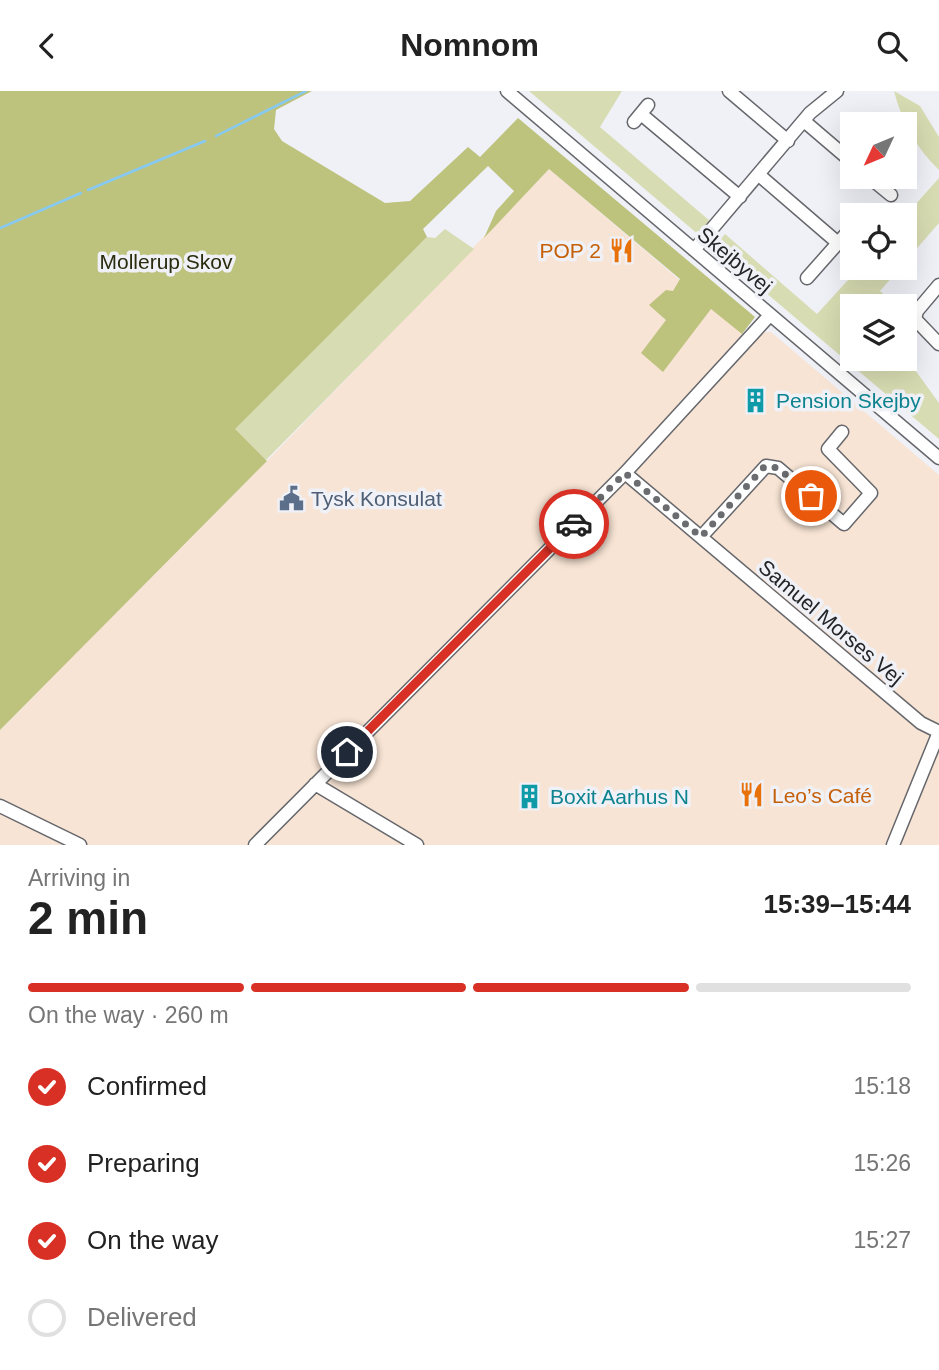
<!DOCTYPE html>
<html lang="en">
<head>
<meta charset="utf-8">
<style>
	:root { --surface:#fff; --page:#f6f6f6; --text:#222; --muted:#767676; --line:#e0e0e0; --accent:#d93025 }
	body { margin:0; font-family:Arial,sans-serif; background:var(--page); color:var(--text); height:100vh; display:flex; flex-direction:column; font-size:26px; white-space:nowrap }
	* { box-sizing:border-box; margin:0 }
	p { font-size:23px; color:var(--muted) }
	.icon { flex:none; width:38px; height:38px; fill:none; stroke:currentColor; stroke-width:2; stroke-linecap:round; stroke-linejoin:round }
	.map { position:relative; height:754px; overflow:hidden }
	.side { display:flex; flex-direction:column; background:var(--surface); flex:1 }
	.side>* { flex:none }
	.needle { width:46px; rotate:226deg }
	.fabs { position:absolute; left:840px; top:21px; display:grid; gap:14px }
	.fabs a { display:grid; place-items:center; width:77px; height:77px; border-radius:0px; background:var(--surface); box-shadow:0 7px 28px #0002; font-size:35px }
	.pin { position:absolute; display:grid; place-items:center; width:60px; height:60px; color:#fff; margin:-30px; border:4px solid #fff; border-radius:50%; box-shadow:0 2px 7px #0007 }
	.courier { position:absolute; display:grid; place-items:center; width:70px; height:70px; margin:-35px; border:5px solid #d93025; border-radius:50%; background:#fff; color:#222; box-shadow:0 2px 9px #0007 }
	.summary em { font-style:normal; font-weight:600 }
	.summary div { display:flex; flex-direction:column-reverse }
	.summary { display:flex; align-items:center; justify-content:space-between; height:119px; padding:0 28px }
	h1 { font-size:46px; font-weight:600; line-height:52px }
	.bar { display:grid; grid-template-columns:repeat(4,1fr); gap:10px 7px; align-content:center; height:84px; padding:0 28px }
	.bar i { height:9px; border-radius:5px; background:var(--line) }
	.bar .current { background:var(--accent) }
	.bar p { grid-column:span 4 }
	ol { padding:0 28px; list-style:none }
	li { display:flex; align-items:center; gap:21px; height:77px }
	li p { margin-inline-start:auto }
	li .icon { padding:7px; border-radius:50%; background:var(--accent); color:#fff; stroke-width:4 }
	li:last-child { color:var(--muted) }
	li i { width:38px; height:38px; border:4px solid var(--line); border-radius:50% }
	header { display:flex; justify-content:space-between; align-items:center; height:91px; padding:0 28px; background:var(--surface); font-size:32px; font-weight:600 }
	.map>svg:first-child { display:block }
</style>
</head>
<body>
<header><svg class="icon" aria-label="back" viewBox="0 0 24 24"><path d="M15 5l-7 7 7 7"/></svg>Nomnom<svg class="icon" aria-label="search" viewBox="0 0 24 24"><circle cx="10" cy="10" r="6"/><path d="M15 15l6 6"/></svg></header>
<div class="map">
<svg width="939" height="754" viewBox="0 0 939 754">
	<rect width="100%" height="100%" fill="#f0f1f7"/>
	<!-- commercial -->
	<path fill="#f7e4d4" d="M549 78 742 242 771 241 939 384V754H0V639L267 370Z"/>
	<!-- green -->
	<path fill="#d8dcb2" d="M529 0H622L600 36 710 130 699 144Z
		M894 0 920 15 939 46V79C916 57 902 31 894 0Z
		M939 87V132L905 171V125Z
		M445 138 474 158 266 369 234 338 427 146 435 147Z
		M725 143 817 223 859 177H900L880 200 897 215H852V268H905V265L939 312V348L713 157Z"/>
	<!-- forest -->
	<path fill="#bdc27d" d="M0 0H312L276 19 274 38 282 50 385 112 410 110 468 56 480 66 518 27 755 226 742 243 711 218 663 281 641 262 666 229 649 214 666 199 673 200 680 188 549 78 484 147 496 120 514 100 488 75 423 138 427 146 235 338 267 370 0 639Z"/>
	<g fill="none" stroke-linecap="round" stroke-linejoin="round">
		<!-- stream -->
		<path stroke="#86caf3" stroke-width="2.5" d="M216 45 306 0
			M88 99 205 50
			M0 137 81 102"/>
		<defs>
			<path id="minor" d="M507 0 939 367
				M729 0 788 50
				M641 23 740 106
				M804 30 852 71
				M634 31 648 14
				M759 84 838 152
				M869 86 891 104
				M694 159 810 22 837 0
				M807 187 846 143
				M939 194 917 220 915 228 939 253
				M625 382 921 632 939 641 893 754
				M701 446 766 375 778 377 844 433 871 402 828 358 842 341
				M315 693 417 754
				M0 715 80 754
				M255 754 625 382 770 224"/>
		</defs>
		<!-- minor casing -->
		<use href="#minor" stroke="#66676c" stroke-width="15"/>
		<!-- minor -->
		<use href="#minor" stroke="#fff" stroke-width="12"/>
	</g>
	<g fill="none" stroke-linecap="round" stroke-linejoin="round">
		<!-- done -->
		<path stroke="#6b6c6f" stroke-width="7" stroke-dasharray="0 12.6" d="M574 433 625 382 701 446 765 375 778 377 811 405"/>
		<!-- route -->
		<path stroke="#d93025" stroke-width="9" d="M347 661 574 433"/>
	</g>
	<!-- icons -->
	<defs>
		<symbol id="restaurant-bare" viewBox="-9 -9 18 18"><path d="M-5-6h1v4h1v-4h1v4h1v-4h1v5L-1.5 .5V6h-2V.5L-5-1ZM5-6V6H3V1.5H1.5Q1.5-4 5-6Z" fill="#e8710a" stroke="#f0f1f7" stroke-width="2.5" paint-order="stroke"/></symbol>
		<symbol id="building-bare" viewBox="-9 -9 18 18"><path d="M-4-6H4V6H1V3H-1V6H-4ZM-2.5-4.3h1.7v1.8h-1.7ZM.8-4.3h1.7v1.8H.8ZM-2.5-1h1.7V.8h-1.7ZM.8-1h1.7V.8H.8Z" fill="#0f9aa8" stroke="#f0f1f7" stroke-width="2.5" paint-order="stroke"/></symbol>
		<symbol id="civic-bare" viewBox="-9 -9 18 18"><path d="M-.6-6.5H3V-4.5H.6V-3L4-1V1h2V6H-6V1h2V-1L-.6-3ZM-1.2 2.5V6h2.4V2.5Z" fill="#5c6f8a" stroke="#f0f1f7" stroke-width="2.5" paint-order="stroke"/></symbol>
	</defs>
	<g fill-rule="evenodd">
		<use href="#restaurant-bare" x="604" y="142" width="35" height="35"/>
		<use href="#building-bare" x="738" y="292" width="35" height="35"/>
		<use href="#civic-bare" x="274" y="390" width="35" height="35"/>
		<use href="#restaurant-bare" x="734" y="686" width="35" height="35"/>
		<use href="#building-bare" x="512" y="688" width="35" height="35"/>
	</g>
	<g text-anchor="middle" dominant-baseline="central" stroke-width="7" stroke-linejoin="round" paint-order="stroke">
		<!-- food labels -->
		<g font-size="21" fill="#c56008" stroke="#f0f1f7" text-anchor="end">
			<text x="601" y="159">POP 2</text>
			<text x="772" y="704" text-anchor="start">Leo’s Café</text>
		</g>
		<!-- street labels -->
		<g font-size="21" fill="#232426" stroke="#f0f1f7">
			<text transform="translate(735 169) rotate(40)">Skejbyvej</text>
			<text transform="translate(831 531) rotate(40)">Samuel Morses Vej</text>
		</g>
		<!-- park labels -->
		<g font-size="21" fill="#2b2c0e" stroke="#f0f1f7">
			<text x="166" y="170">Mollerup Skov</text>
		</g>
		<!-- culture labels -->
		<g font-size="21" fill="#0d838f" stroke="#f0f1f7" text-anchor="start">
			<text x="776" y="309">Pension Skejby</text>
			<text x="550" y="705">Boxit Aarhus N</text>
		</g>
		<!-- service labels -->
		<g font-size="21" fill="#4e5e75" stroke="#f0f1f7" text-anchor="start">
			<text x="311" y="407">Tysk Konsulat</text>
		</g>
	</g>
</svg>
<div class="fabs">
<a><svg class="needle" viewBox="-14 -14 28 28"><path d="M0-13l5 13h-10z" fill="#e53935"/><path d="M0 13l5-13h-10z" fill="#767676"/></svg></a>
<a><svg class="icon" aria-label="locate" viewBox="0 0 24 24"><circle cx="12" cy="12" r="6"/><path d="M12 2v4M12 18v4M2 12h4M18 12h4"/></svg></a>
<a><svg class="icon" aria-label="layers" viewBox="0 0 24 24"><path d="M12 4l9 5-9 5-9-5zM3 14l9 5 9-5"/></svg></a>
</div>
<div class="pin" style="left:811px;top:405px;background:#ea580c"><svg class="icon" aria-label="bag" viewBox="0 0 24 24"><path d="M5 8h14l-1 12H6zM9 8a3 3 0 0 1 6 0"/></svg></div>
<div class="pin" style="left:347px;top:661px;background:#1f2937"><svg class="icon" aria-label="home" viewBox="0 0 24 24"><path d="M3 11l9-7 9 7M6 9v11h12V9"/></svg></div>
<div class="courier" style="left:574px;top:433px"><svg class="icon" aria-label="car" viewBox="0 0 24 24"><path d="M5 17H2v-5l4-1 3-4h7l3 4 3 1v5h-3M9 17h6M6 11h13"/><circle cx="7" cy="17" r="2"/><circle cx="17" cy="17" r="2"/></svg></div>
</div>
<section class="side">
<div class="summary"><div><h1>2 min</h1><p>Arriving in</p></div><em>15:39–15:44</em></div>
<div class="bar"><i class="current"></i><i class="current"></i><i class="current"></i><i></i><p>On the way · 260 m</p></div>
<ol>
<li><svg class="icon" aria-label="check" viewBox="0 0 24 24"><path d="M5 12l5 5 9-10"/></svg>Confirmed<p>15:18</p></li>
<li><svg class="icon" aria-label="check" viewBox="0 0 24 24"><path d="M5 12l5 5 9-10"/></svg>Preparing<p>15:26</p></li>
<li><svg class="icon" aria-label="check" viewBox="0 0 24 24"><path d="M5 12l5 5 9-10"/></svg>On the way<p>15:27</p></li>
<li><i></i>Delivered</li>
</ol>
</section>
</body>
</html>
